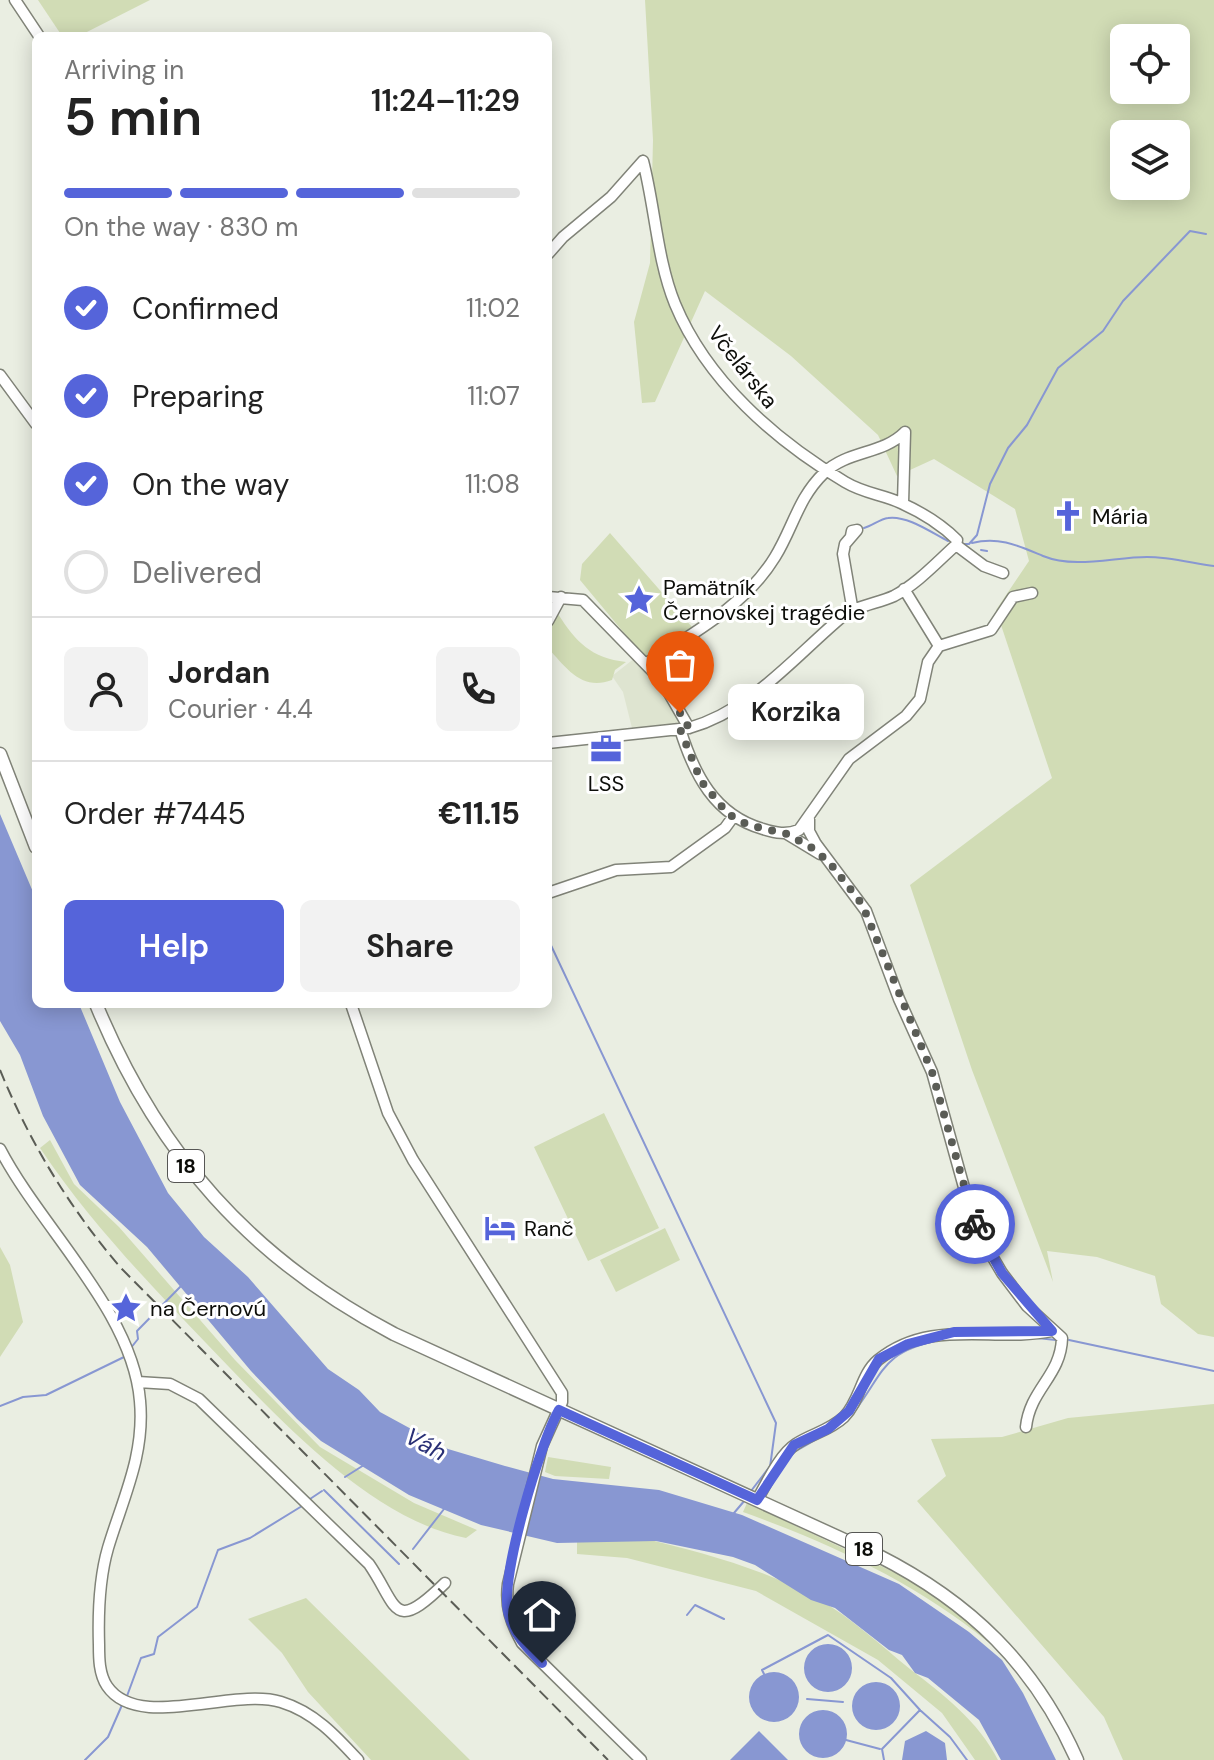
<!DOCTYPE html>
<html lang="en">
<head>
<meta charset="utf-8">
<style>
	:root { --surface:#fff; --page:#f2f2f2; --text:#222; --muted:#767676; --line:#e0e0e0; --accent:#5564da }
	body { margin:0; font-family:"DM Sans",sans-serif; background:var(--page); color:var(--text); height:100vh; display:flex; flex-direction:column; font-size:30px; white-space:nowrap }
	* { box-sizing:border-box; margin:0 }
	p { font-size:26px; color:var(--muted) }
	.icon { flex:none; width:44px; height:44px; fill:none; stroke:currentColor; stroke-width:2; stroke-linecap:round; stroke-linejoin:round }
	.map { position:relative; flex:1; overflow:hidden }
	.side { position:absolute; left:32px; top:32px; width:520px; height:976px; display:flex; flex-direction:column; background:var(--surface); border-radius:12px; box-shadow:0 4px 20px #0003 }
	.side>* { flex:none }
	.fabs { position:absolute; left:1110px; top:24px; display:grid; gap:16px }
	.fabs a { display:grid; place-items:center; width:80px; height:80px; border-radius:12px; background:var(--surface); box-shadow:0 4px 20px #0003; font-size:40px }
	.pin { position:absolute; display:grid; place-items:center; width:68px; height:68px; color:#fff; margin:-82px -34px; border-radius:50% 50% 50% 0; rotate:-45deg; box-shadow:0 0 8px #0007 }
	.pin .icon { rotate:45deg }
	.courier { position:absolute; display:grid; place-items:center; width:80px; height:80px; margin:-40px; border:6px solid #5564da; border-radius:50%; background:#fff; color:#222; box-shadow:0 2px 10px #0007 }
	.bubble { position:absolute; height:56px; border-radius:12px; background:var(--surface); box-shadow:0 4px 20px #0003; font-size:26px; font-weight:600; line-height:56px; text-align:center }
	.overview em { font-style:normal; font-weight:600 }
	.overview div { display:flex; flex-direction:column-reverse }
	.overview { display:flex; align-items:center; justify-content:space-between; height:136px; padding:0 32px }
	h1 { font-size:52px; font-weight:600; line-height:60px }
	.bar { display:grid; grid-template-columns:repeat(4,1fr); gap:12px 8px; align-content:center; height:96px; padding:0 32px }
	.bar i { height:10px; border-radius:6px; background:var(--line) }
	.bar .active { background:var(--accent) }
	.bar p { grid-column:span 4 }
	.line { display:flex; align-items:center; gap:20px; padding:0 32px; border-top:2px solid var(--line) }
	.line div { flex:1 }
	.round { display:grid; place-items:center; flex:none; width:84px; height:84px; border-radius:12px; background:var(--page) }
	ol { padding:0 32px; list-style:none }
	li { display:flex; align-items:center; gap:24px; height:88px }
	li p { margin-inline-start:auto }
	li .icon { padding:8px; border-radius:50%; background:var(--accent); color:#fff; stroke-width:4 }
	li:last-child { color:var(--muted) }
	li i { width:44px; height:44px; border:4px solid var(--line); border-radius:50% }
	.primary-button { display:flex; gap:16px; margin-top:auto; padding:16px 32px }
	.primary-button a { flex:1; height:92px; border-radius:12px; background:var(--accent); color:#fff; font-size:32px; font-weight:600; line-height:92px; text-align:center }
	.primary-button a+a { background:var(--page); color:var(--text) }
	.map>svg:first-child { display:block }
</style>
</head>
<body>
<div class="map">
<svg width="1214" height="1760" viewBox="0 0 1214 1760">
	<rect width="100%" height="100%" fill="#eaeee2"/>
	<!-- built -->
	<path fill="#dee4d0" d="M635 658 660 685 684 724 632 728 623 692 612 676Z"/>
	<!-- green -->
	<path fill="#d1dcb5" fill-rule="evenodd" d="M38 0H150L79 36H62Z
		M645 0H1214V1337L1198 1334 1161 1304 1155 1276 1097 1257 1047 1251 1053 1282 972 1070 910 885 1052 778 996 610 1029 561 1015 509 934 459 897 476 878 435 791 356 705 291 655 402 642 403 634 322 650 263 653 140ZM1124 38H1176V90H1124ZM1124 134H1176V186H1124Z
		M610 533 692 627 644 657 580 580 582 564Z
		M558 614C576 642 591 658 626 662L615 670 612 680C582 691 567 669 548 648V627Z
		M604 1113 659 1228 588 1261 534 1147Z
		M50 1140 74 1184 119 1227 235 1360 320 1447 414 1503 477 1530 466 1538C368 1519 273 1412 206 1343 146 1280 89 1221 40 1148Z
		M665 1228 680 1260 616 1292 600 1260Z
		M0 1247 10 1265 23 1322 0 1357Z
		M1214 1404V1760H1123L1104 1717 917 1501 946 1476 931 1439 1002 1437 1068 1418Z
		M548 1457 611 1467 609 1479 555 1476 545 1472Z
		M747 1503 919 1584 989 1638 988 1642C917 1583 829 1543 743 1512Z
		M639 1537C699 1552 763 1568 818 1599 852 1618 880 1645 910 1669 944 1695 978 1721 998 1760H975L942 1713 878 1660 756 1591 627 1558 577 1554V1541Z
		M306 1598 470 1760H371L308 1692 282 1653 248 1619Z"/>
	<!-- water -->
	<path fill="#8897d2" d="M0 814 36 899V1004H79L120 1102 168 1193 204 1237 248 1277 328 1369 359 1390 380 1412 448 1449 505 1466 553 1479 659 1490 742 1515 899 1584 969 1632 1002 1660 1023 1693 1056 1760H1001L979 1720 928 1678 915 1673 902 1655 889 1650 835 1608 811 1600 755 1565 733 1557 656 1541 557 1543 481 1525 409 1495 321 1441 297 1419 251 1371 147 1247 80 1185 43 1116 20 1055 0 1021Z
		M804 1668a24 24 0 1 1 48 0a24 24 0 1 1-48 0Z
		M749 1697a25 25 0 1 1 50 0a25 25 0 1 1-50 0Z
		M852 1706a24 24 0 1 1 48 0a24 24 0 1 1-48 0Z
		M799 1734a24 24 0 1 1 48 0a24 24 0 1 1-48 0Z
		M759 1731 788 1760H730Z
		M926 1731 945 1743 947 1760H902L905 1741Z"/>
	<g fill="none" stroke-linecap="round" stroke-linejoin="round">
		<!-- stream -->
		<path stroke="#8897d2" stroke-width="2" d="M864 528C872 526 880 519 888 518 907 515 932 533 948 541
			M972 543C999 536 1019 546 1043 556 1075 569 1114 557 1147 557 1169 557 1192 563 1214 566
			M964 544H969L977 535 990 484 1008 448 1027 425 1058 368 1103 331 1123 301 1190 231 1206 234
			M981 550 987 551
			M548 939 776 1423 770 1467
			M1037 1338 1056 1340
			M1069 1340 1214 1371
			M130 1349 138 1339 137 1331 182 1285
			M0 1406 23 1397 46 1395 124 1357
			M854 1412C885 1371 882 1352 939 1340
			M796 1451 845 1423
			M345 1477 364 1465
			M324 1490 399 1564
			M751 1491 781 1452
			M310 1499 322 1491
			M734 1513 745 1500
			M413 1549 444 1509
			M687 1615 695 1605 724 1619
			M764 1674 762 1670 828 1635 891 1678 920 1710
			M127 1696 141 1658 154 1654 158 1637 197 1607 218 1550 250 1538 302 1506
			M807 1699 843 1702
			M846 1740 880 1749
			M85 1760 108 1737 122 1705
			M884 1760 882 1749 920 1710 950 1737 967 1760"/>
		<defs>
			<path id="minor" d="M15 0 39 36
				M548 254 563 237 611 197 643 161
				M0 375 36 424
				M903 503 905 432
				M851 536 852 531 857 530 845 544 843 554 853 612
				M956 545 984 566 1003 573
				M904 589 939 646
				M548 597 583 600 662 681 689 728
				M548 621 561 597
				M647 663C692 634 746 605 775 557 793 528 798 498 824 473 848 450 882 455 905 432
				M680 729C694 774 714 815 763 829 776 833 786 835 799 830L849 759 906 716 920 699 928 662 939 646 991 630 1013 597 1032 593
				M548 743 689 728C752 710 794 657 843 616 855 606 879 603 894 596 917 584 937 562 956 545L957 540C942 525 921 512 901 503 882 494 865 494 845 482 775 440 707 381 675 304 657 260 655 207 643 161
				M809 819V831L816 844 866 911 899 999 932 1072 975 1227 1002 1273 1027 1306 1062 1338C1061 1376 1030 1389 1026 1427
				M787 834 820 854
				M548 893 616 870 671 867 725 828 733 817
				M351 1004 388 1113 413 1160 562 1393V1402L542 1446 508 1584C505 1607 511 1623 522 1643L641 1760
				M0 1149C41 1228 133 1312 140 1401 145 1455 123 1498 108 1548 99 1579 98 1613 99 1645 99 1658 99 1674 107 1686 138 1732 232 1687 281 1702 314 1712 336 1736 358 1760
				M138 1382 170 1384 199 1399 369 1564C398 1606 392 1635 445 1583
				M757 1500C767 1483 779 1455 796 1444 811 1434 829 1431 844 1417 860 1401 861 1374 878 1360 931 1317 994 1343 1052 1331"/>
			<path id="major" d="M0 754 36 847
				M96 1004C158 1154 250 1258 394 1334L877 1555C970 1602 1035 1665 1077 1760"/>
		</defs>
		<!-- minor casing -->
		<use href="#minor" stroke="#808378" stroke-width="13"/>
		<!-- major casing -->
		<use href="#major" stroke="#808378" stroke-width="15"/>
		<!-- minor -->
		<use href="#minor" stroke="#fff" stroke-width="10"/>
		<!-- major -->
		<use href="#major" stroke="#fff" stroke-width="12"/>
		<!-- rail -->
		<path stroke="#5b5d56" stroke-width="2" stroke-dasharray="12 6" stroke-linecap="butt" d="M0 1070C30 1143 69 1207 120 1267L608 1760"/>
	</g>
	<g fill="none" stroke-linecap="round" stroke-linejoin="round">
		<!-- done -->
		<path stroke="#5a5c56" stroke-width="8" stroke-dasharray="0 14.4" d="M680 713 689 728 680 729 701 781 728 814 748 825 787 834 812 848 829 862 862 904 932 1072 975 1224"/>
		<!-- route -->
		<path stroke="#5564da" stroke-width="10" d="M542 1663C527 1648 513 1634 508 1612 500 1576 540 1444 559 1410L757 1500 794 1445 828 1429 849 1411 879 1359 908 1344 954 1332 1052 1331 1002 1273 975 1224"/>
	</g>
	<!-- icons -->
	<defs>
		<symbol id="church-bare" viewBox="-9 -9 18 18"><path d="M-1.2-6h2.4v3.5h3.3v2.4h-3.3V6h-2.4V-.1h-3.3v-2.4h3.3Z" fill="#5564da" stroke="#fff" stroke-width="2.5" paint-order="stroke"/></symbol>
		<symbol id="sight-bare" viewBox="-9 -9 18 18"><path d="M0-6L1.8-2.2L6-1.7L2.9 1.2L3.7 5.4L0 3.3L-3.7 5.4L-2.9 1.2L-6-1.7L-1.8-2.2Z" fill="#5564da" stroke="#fff" stroke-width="2.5" paint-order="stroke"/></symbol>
		<symbol id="office-bare" viewBox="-9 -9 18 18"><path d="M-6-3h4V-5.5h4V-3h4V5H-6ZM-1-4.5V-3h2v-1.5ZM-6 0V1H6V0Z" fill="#5564da" stroke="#fff" stroke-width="2.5" paint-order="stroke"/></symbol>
		<symbol id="hotel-bare" viewBox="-9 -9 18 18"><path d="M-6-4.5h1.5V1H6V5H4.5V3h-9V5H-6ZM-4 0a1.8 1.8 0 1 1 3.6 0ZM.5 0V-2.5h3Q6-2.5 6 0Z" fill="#5564da" stroke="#fff" stroke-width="2.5" paint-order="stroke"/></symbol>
	</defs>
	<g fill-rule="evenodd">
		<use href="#church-bare" x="1046" y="494" width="44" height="44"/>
		<use href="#sight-bare" x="617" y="578" width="44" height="44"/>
		<use href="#office-bare" x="584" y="727" width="44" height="44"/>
		<use href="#hotel-bare" x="478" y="1206" width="44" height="44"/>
		<use href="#sight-bare" x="104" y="1286" width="44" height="44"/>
	</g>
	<g text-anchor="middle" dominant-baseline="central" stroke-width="6" stroke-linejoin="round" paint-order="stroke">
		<!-- shield labels -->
		<g fill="#fff" stroke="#565654" stroke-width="2">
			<rect x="168" y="1150" width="36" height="32" rx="6"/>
			<rect x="846" y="1533" width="36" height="32" rx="6"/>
		</g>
		<g font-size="20" font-weight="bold" fill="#0d0e0a">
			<text x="186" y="1166">18</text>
			<text x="864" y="1549">18</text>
		</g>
		<!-- street labels -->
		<g font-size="22" fill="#0d0e0a" stroke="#fff">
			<text transform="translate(743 367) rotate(52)">Včelárska</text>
		</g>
		<!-- poi labels -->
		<g font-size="22" fill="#0d0e0a" stroke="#fff" text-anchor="start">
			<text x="1092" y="516">Mária</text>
			<text x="663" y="587">Pamätník<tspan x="663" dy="25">Černovskej tragédie</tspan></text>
			<text x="606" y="783" text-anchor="middle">LSS</text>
			<text x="524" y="1228">Ranč</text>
			<text x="150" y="1308">na Černovú</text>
		</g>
		<!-- water labels -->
		<g font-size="24" font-style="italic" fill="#282f75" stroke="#fff">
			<text transform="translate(426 1444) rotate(28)">Váh</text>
		</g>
	</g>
</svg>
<div class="fabs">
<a><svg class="icon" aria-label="locate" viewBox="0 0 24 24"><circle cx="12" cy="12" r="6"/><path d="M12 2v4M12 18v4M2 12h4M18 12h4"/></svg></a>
<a><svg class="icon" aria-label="layers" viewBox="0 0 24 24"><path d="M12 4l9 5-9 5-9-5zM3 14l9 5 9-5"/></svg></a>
</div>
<div class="pin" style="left:680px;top:713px;background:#ea580c"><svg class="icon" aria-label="bag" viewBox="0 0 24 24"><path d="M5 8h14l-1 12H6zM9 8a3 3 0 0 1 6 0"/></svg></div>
<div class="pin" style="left:542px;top:1663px;background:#1f2937"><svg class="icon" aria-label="home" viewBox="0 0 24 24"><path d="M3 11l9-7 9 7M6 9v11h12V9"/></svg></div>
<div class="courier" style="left:975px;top:1224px"><svg class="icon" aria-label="bike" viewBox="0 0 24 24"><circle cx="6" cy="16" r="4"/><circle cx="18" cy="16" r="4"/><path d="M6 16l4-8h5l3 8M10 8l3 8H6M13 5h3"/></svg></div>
<div class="bubble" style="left:728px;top:684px;width:136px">Korzika</div>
<section class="side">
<div class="overview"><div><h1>5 min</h1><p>Arriving in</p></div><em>11:24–11:29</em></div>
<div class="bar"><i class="active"></i><i class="active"></i><i class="active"></i><i></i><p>On the way · 830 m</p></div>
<ol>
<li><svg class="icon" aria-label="check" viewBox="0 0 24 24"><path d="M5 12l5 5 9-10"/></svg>Confirmed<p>11:02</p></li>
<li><svg class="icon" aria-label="check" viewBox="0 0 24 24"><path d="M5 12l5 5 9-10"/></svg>Preparing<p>11:07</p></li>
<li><svg class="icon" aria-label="check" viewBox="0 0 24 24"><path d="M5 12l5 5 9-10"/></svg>On the way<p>11:08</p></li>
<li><i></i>Delivered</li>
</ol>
<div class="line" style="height:144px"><a class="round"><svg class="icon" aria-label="person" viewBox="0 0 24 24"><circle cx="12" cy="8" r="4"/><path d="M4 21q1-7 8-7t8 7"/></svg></a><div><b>Jordan</b><p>Courier · 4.4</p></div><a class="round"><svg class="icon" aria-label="phone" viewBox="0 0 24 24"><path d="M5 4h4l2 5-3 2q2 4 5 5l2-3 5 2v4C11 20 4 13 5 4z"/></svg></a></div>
<div class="line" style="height:104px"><div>Order #7445</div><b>€11.15</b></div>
<div class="primary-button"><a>Help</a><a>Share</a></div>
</section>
</div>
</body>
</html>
